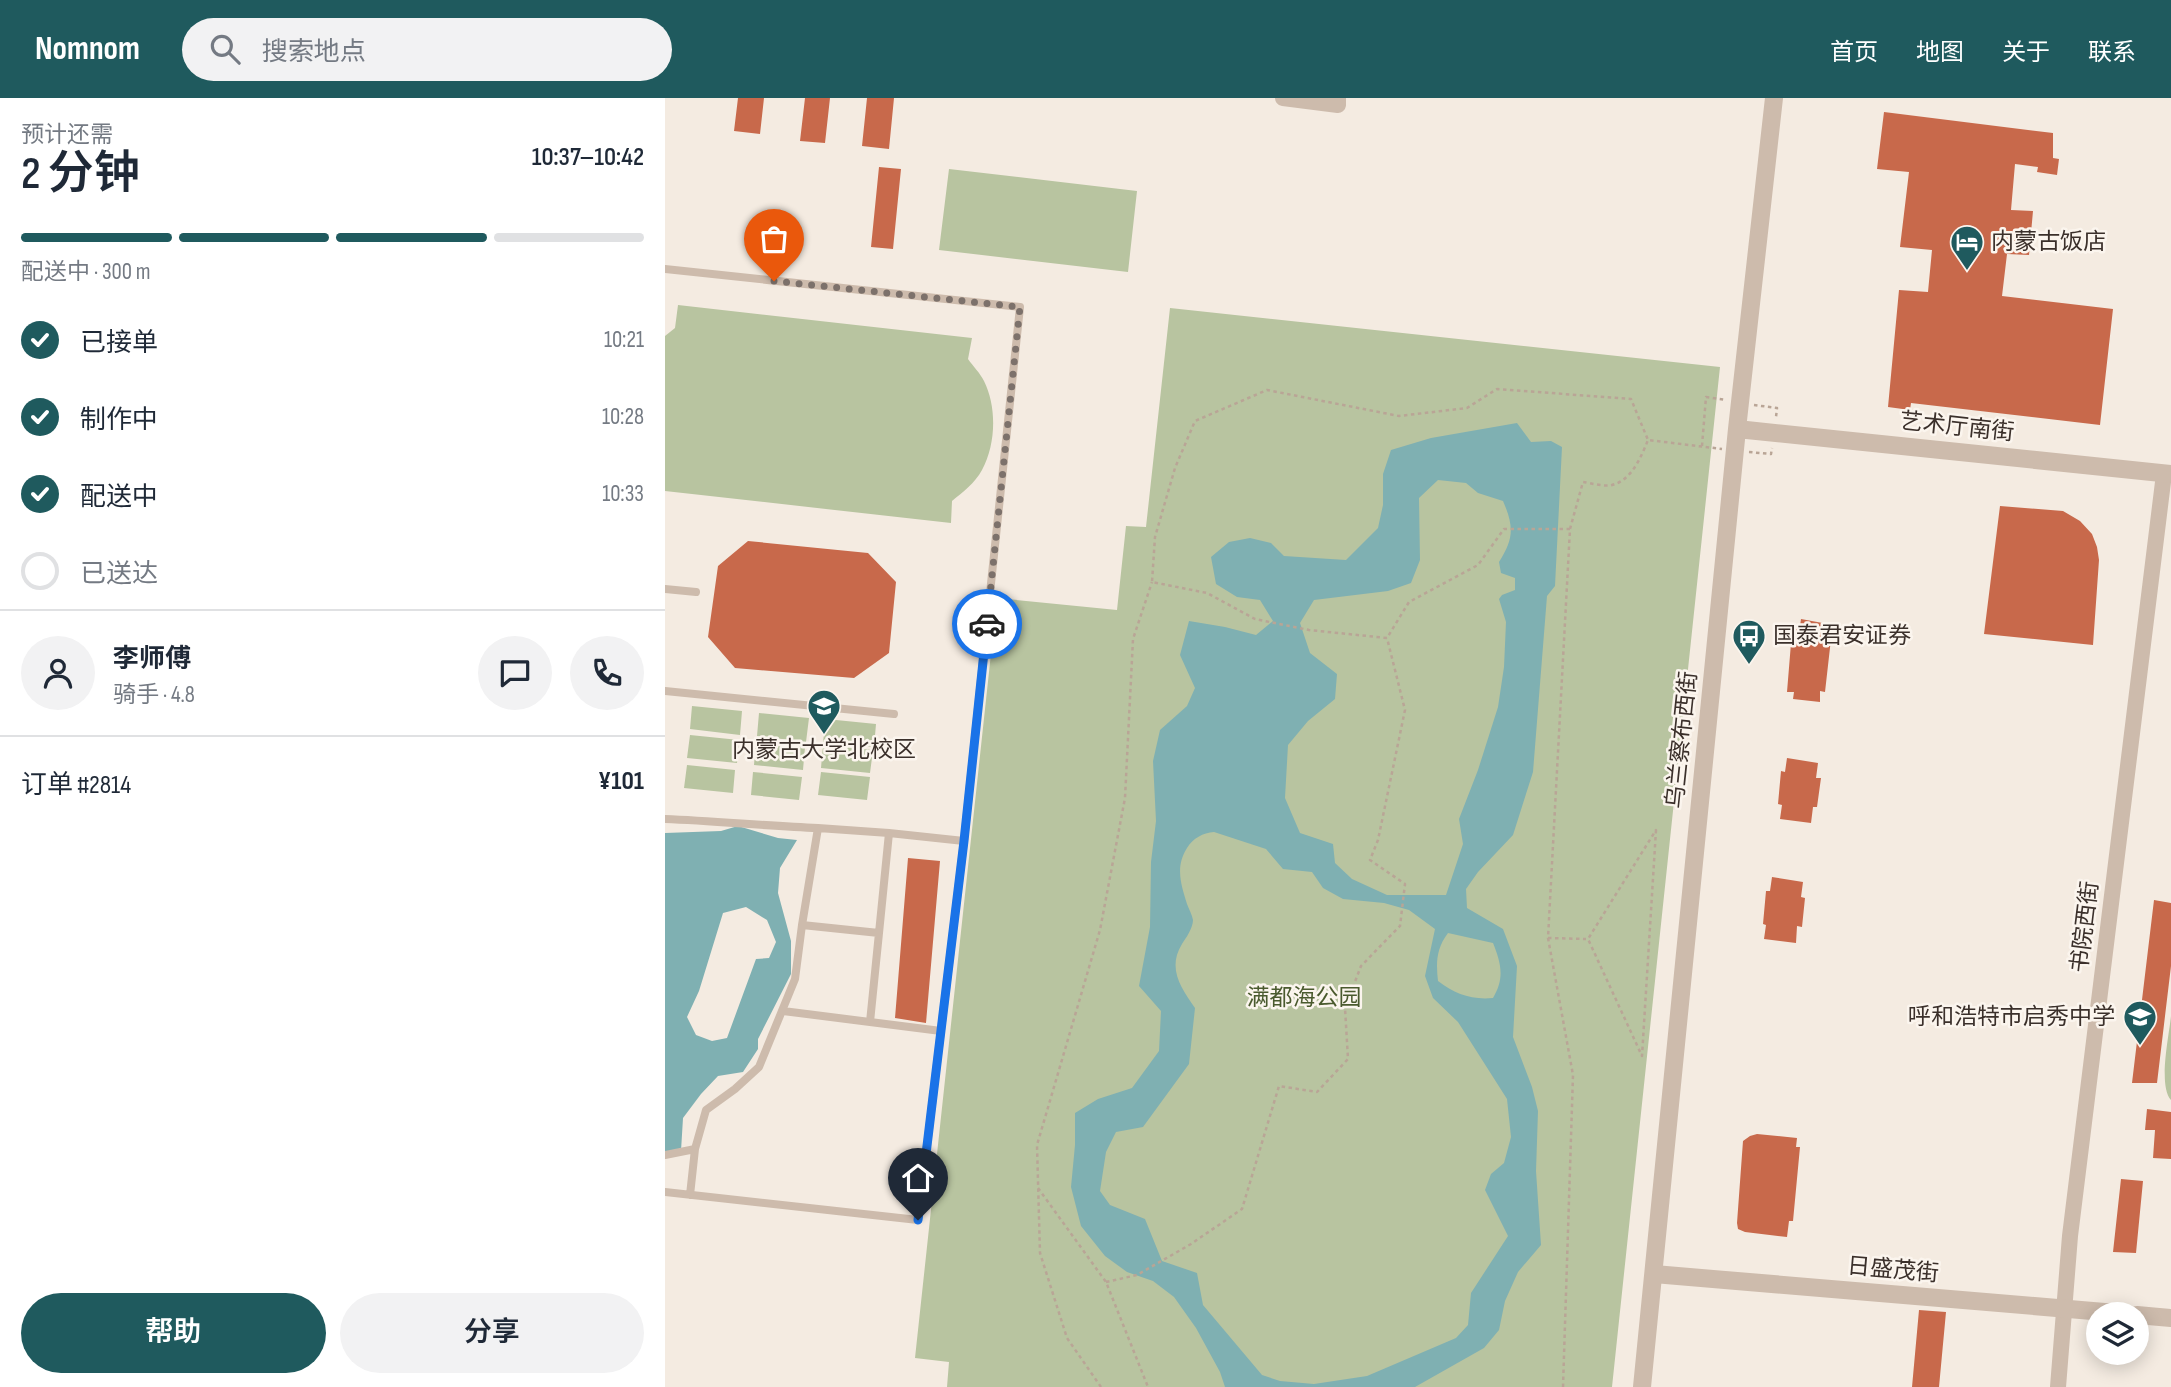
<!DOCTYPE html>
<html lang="zh">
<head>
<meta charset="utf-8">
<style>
	:root { --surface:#fff; --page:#f2f2f3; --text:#1f2937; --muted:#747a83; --line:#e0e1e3; --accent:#1f5a5e }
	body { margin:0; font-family:"Sofia Sans Condensed","Noto Sans SC",sans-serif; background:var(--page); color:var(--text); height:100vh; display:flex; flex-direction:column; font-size:26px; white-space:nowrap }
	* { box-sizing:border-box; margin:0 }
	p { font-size:23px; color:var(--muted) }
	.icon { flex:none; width:38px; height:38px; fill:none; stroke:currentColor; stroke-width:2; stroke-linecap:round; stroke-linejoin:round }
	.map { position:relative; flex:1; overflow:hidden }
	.drawer { display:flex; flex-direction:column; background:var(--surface); width:665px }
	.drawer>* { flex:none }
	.controls { position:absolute; left:1421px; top:1204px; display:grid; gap:14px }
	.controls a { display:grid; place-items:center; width:63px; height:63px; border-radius:50%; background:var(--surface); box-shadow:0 4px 18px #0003; font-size:35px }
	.pin { position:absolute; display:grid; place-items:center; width:60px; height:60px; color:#fff; margin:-72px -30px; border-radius:50% 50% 50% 0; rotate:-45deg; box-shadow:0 0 7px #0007 }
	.pin .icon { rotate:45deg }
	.courier { position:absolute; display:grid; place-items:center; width:70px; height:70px; margin:-35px; border:5px solid #1a73e8; border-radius:50%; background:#fff; color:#222; box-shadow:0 2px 9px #0007 }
	.headline em { font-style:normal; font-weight:600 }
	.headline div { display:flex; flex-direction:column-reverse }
	.headline { display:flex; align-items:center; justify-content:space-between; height:119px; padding:0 21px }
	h1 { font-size:46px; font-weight:600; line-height:52px }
	.bar { display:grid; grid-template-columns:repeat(4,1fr); gap:10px 7px; align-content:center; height:84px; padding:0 21px }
	.bar i { height:9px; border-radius:5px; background:var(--line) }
	.bar .active { background:var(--accent) }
	.bar p { grid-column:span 4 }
	.line { display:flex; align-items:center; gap:18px; padding:0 21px; border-top:2px solid var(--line) }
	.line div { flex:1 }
	.round { display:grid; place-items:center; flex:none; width:74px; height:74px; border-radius:37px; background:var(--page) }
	ol { padding:0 21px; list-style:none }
	li { display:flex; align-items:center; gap:21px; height:77px }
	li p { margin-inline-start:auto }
	li .icon { padding:7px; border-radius:50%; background:var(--accent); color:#fff; stroke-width:4 }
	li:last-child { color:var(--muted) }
	li i { width:38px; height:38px; border:4px solid var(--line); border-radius:50% }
	.cta { display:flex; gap:14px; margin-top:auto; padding:14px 21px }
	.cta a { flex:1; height:80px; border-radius:42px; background:var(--accent); color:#fff; font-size:28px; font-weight:600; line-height:80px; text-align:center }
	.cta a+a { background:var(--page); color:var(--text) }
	header { display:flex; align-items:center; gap:42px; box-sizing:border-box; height:98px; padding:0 35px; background:var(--accent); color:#fff }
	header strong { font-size:33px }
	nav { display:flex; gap:38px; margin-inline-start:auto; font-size:24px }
	.search { width:490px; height:63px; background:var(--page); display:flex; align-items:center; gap:18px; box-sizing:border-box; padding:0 24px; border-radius:38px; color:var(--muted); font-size:26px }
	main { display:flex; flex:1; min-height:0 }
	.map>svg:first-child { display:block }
</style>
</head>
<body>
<header>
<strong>Nomnom</strong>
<div class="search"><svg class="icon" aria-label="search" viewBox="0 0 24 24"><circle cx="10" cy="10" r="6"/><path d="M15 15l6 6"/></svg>搜索地点</div>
<nav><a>首页</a><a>地图</a><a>关于</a><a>联系</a></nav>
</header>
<main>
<section class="drawer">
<div class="headline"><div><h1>2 分钟</h1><p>预计还需</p></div><em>10:37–10:42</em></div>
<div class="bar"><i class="active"></i><i class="active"></i><i class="active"></i><i></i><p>配送中 · 300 m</p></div>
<ol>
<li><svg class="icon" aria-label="check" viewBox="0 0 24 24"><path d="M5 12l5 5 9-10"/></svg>已接单<p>10:21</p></li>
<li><svg class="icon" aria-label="check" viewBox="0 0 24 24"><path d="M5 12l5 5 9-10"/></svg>制作中<p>10:28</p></li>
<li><svg class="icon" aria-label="check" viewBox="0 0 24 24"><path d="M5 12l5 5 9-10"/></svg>配送中<p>10:33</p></li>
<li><i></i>已送达</li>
</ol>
<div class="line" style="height:126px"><a class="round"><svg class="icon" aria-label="person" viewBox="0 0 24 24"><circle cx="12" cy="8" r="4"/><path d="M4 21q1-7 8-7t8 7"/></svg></a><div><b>李师傅</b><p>骑手 · 4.8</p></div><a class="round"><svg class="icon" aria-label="chat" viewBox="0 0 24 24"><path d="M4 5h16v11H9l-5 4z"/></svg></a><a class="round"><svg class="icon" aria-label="phone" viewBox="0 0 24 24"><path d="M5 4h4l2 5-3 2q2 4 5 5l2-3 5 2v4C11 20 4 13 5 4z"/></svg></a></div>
<div class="line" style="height:91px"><div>订单 #2814</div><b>¥101</b></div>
<div class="cta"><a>帮助</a><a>分享</a></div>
</section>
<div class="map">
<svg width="1506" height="1289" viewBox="0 0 1506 1289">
	<rect width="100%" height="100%" fill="#f4ebe1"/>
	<!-- green -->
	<path fill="#b8c4a0" d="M284 71 472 93 463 174 274 152Z
		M13 207 307 240 303 261C308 268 315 275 319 283 332 309 331 346 317 372 310 385 298 394 287 403L286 425 0 393V238L10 230Z
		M505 210 1055 269 947 1289H282L284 1264 250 1260 332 500 452 512 461 428 481 429Z
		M27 608 77 613 75 637 25 631Z
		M94 615 144 620 141 644 92 638Z
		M161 621 211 626 209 649 158 644Z
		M25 637 74 642 72 665 22 660Z
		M91 644 140 649 138 672 89 667Z
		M158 647 208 652 205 675 156 670Z
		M22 667 70 672 68 695 19 690Z
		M88 674 137 679 134 702 86 697Z
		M156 674 205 679 202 702 153 697Z
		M1506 918V1002C1493 988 1504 938 1506 918Z"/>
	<!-- water -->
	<path fill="#7fb0b2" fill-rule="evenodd" d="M852 325 866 344 886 343 897 349 890 488 882 498 868 674 848 737 813 774 801 791 802 810 838 831 852 868 848 939 867 989 873 1013 871 1073 876 1147 853 1174 840 1203 834 1232 819 1250 750 1289H560L555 1274 531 1230 509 1199 488 1183 462 1174 440 1158 416 1128 406 1089 410 1047V1015L433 1001 467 990 494 953 496 913 474 888 485 829 486 764 491 723 488 663 495 632 522 608 530 590 515 557 524 523 560 529 591 537 608 523 595 502 572 499 551 486 546 459 564 444 585 440 606 445 619 458 681 462 713 430 718 407V376L726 352 766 340ZM773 382 801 385 813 395 838 403C849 428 849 441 834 464L836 475 850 480V492L837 497 834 501 841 524 839 569 833 609 813 672 794 721 798 746 781 797H722L687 781 670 765 668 746 635 735 620 700 623 647 643 623 670 601 672 576 645 555 635 525 649 502 723 493 746 485 755 462 754 400ZM549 734 601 751 618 771 647 774 658 790 678 801 719 805 744 812 770 831 760 878 768 900 793 924 842 1001 846 1039 839 1065 826 1076 820 1092 843 1138 806 1195 803 1227 791 1240 702 1278 649 1286 615 1283 597 1277 538 1207 532 1175 497 1163 480 1121 445 1107 435 1093 441 1054 451 1034 478 1029 524 966 530 910C516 890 502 870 517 846 521 840 528 830 528 822 527 817 524 811 522 806 516 786 510 769 522 750 528 740 538 735 549 734ZM783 835 828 845C836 865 840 880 828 900 806 902 790 896 773 883 771 865 771 851 783 835Z
		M73 728 113 740 132 742 115 770 113 795 126 843V876L93 941V951L78 974 53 978 36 996 18 1020 16 1053 0 1057V735L56 733ZM81 809 102 822 111 844 104 860 91 861 62 940 47 943 31 937 22 919 34 893 58 815Z"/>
	<!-- building -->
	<path fill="#c8694b" d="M73 0H99L95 36 69 33Z
		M140 0H165L160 45 135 43Z
		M202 0H229L224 51 197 48Z
		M1219 14 1388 35V60L1394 61 1392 77 1372 74 1373 69 1350 66 1346 112 1368 113 1364 157 1342 156 1337 198 1448 211 1435 327 1246 305 1245 312 1223 309 1234 192 1263 194 1267 152 1235 149 1244 74 1212 71Z
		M214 69 236 71 228 151 206 149Z
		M1335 408 1398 413 1415 423 1427 436 1432 449 1434 462 1428 547 1319 536Z
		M83 443 203 455 231 484 224 555 189 580 70 570 43 539 53 468Z
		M1136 521 1163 526 1162 531 1167 532 1160 594 1155 593V604L1128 601 1129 594H1122L1127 533H1130L1131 527 1135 528Z
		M1122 660 1153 665 1151 680H1156L1152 709H1148L1146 725 1115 721 1117 707 1113 706 1116 673 1120 674Z
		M243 760 275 763 261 925 230 920Z
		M1107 779 1138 784 1136 799 1140 800 1137 829 1132 828 1131 845 1099 841 1101 827 1098 826 1101 793H1105Z
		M1489 802 1506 805V868L1492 985H1467Z
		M1482 1011 1506 1014V1061L1488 1060 1490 1032H1480Z
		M1092 1036 1132 1040 1131 1049H1135L1128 1123H1124L1122 1139 1080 1134 1073 1131 1072 1125 1078 1043 1085 1038Z
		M1456 1081 1478 1083 1471 1155 1448 1154Z
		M1254 1212 1281 1214 1274 1289H1247Z"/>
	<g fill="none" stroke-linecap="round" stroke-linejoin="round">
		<!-- path -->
		<path stroke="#b9a596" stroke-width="2.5" stroke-dasharray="3.5 3.5" stroke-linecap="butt" d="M1089 307 1112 310 1111 319
			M1037 348 1041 299 1061 302
			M1084 354 1106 356 1107 350
			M905 431H839L813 467 744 504 722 540 644 532 590 521 542 495 487 484 490 439 510 370 530 323 602 292 734 318 802 310 832 291 966 301 983 342
			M991 732 977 958 923 841Z
			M883 840 921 841
			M373 1090 441 1184 483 1289
			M441 1184 472 1177 526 1146 577 1111 614 988 652 994 683 961 680 910 696 868 735 828 740 786 705 762 713 742 740 612 722 540
			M436 1289 402 1240 375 1155 372 1047 435 832 460 700 468 541 487 484
			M898 1289 908 977 883 840 905 431 918 384C926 385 939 389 947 387 967 382 976 359 983 342L1057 351"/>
		<!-- service -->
		<path stroke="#cdbbac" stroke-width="8" d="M0 171 355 209 299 743 253 1122 0 1094
			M0 491 31 494
			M0 593 229 616
			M0 721C51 723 102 728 153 730
			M137 827 153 730 224 735
			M214 835 224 735 299 743
			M205 924 276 933
			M0 1057 30 1051
			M25 1097 30 1051 41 1012 70 991 94 969 130 881 137 827 214 835 205 924 118 913"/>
		<!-- minor -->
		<path stroke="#cdbbac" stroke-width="16" d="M618 0 673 7V0
			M1393 1289 1405 1138 1499 376"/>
		<!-- tertiary -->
		<path stroke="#cdbbac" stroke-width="18" d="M1072 331 1506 376
			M989 1176 1463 1216
			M1472 1217 1506 1220
			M977 1289 1072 331 1109 0"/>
	</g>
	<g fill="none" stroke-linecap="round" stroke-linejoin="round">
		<!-- done -->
		<path stroke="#7c716b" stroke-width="7" stroke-dasharray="0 12.6" d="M109 183 355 209 322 526"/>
		<!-- route -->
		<path stroke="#1a73e8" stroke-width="9" d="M253 1122 299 743 322 526"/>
	</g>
	<!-- icons -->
	<defs>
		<symbol id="hotel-pin" viewBox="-11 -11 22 30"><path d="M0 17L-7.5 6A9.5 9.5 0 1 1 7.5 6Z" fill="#1f5a5e" stroke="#fbf5ee"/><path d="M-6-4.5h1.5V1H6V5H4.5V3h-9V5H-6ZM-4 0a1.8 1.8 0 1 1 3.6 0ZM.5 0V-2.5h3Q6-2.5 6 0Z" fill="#fff"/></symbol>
		<symbol id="bus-pin" viewBox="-11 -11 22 30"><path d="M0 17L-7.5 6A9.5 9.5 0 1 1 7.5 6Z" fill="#1f5a5e" stroke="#fbf5ee"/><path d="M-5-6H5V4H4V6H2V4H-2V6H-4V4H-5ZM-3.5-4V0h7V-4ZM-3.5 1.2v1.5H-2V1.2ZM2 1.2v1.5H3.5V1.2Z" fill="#fff"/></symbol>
		<symbol id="university-pin" viewBox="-11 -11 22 30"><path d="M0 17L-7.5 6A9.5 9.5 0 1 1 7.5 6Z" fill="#1f5a5e" stroke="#fbf5ee"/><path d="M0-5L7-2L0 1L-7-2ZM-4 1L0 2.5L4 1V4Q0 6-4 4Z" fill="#fff"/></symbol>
		<symbol id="school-pin" viewBox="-11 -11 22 30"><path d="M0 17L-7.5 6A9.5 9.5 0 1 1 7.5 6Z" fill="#1f5a5e" stroke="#fbf5ee"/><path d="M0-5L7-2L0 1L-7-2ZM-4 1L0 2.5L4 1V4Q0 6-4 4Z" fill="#fff"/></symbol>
	</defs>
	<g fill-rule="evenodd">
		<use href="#hotel-pin" x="1283" y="125" width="38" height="52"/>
		<use href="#bus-pin" x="1065" y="519" width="38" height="52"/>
		<use href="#university-pin" x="140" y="589" width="38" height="52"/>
		<use href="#school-pin" x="1456" y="900" width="38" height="52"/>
	</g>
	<g text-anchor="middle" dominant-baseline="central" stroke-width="5" stroke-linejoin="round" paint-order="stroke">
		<!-- poi labels -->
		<g font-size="23" fill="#3b302b" stroke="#fbf5ee" text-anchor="start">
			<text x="1326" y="144">内蒙古饭店</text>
			<text x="1108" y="538">国泰君安证券</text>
			<text x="159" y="652" text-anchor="middle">内蒙古大学北校区</text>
			<text x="1450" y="919" text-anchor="end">呼和浩特市启秀中学</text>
		</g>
		<!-- street labels -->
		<g font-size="23" fill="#3b302b" stroke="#fbf5ee">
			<text transform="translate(1292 329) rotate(6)">艺术厅南街</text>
			<text transform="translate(1017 642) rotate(-84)">乌兰察布西街</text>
			<text transform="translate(1420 829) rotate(-83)">书院西街</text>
			<text transform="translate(1228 1172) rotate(5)">日盛茂街</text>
		</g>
		<!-- park labels -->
		<g font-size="23" fill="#4a5a2e" stroke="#fbf5ee">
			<text x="639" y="900">满都海公园</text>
		</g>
	</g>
</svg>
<div class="controls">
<a><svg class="icon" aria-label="layers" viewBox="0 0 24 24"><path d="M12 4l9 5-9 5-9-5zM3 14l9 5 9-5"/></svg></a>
</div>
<div class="pin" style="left:109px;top:183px;background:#ea580c"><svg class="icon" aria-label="bag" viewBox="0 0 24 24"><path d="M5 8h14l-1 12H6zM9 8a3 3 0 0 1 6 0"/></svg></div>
<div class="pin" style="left:253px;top:1122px;background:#1f2937"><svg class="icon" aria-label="home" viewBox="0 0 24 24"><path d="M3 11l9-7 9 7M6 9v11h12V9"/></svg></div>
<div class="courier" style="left:322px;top:526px"><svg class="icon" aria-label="car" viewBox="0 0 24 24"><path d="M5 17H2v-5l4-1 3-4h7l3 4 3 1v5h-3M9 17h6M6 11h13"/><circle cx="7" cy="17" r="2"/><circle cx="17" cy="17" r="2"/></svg></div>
</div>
</main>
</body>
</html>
